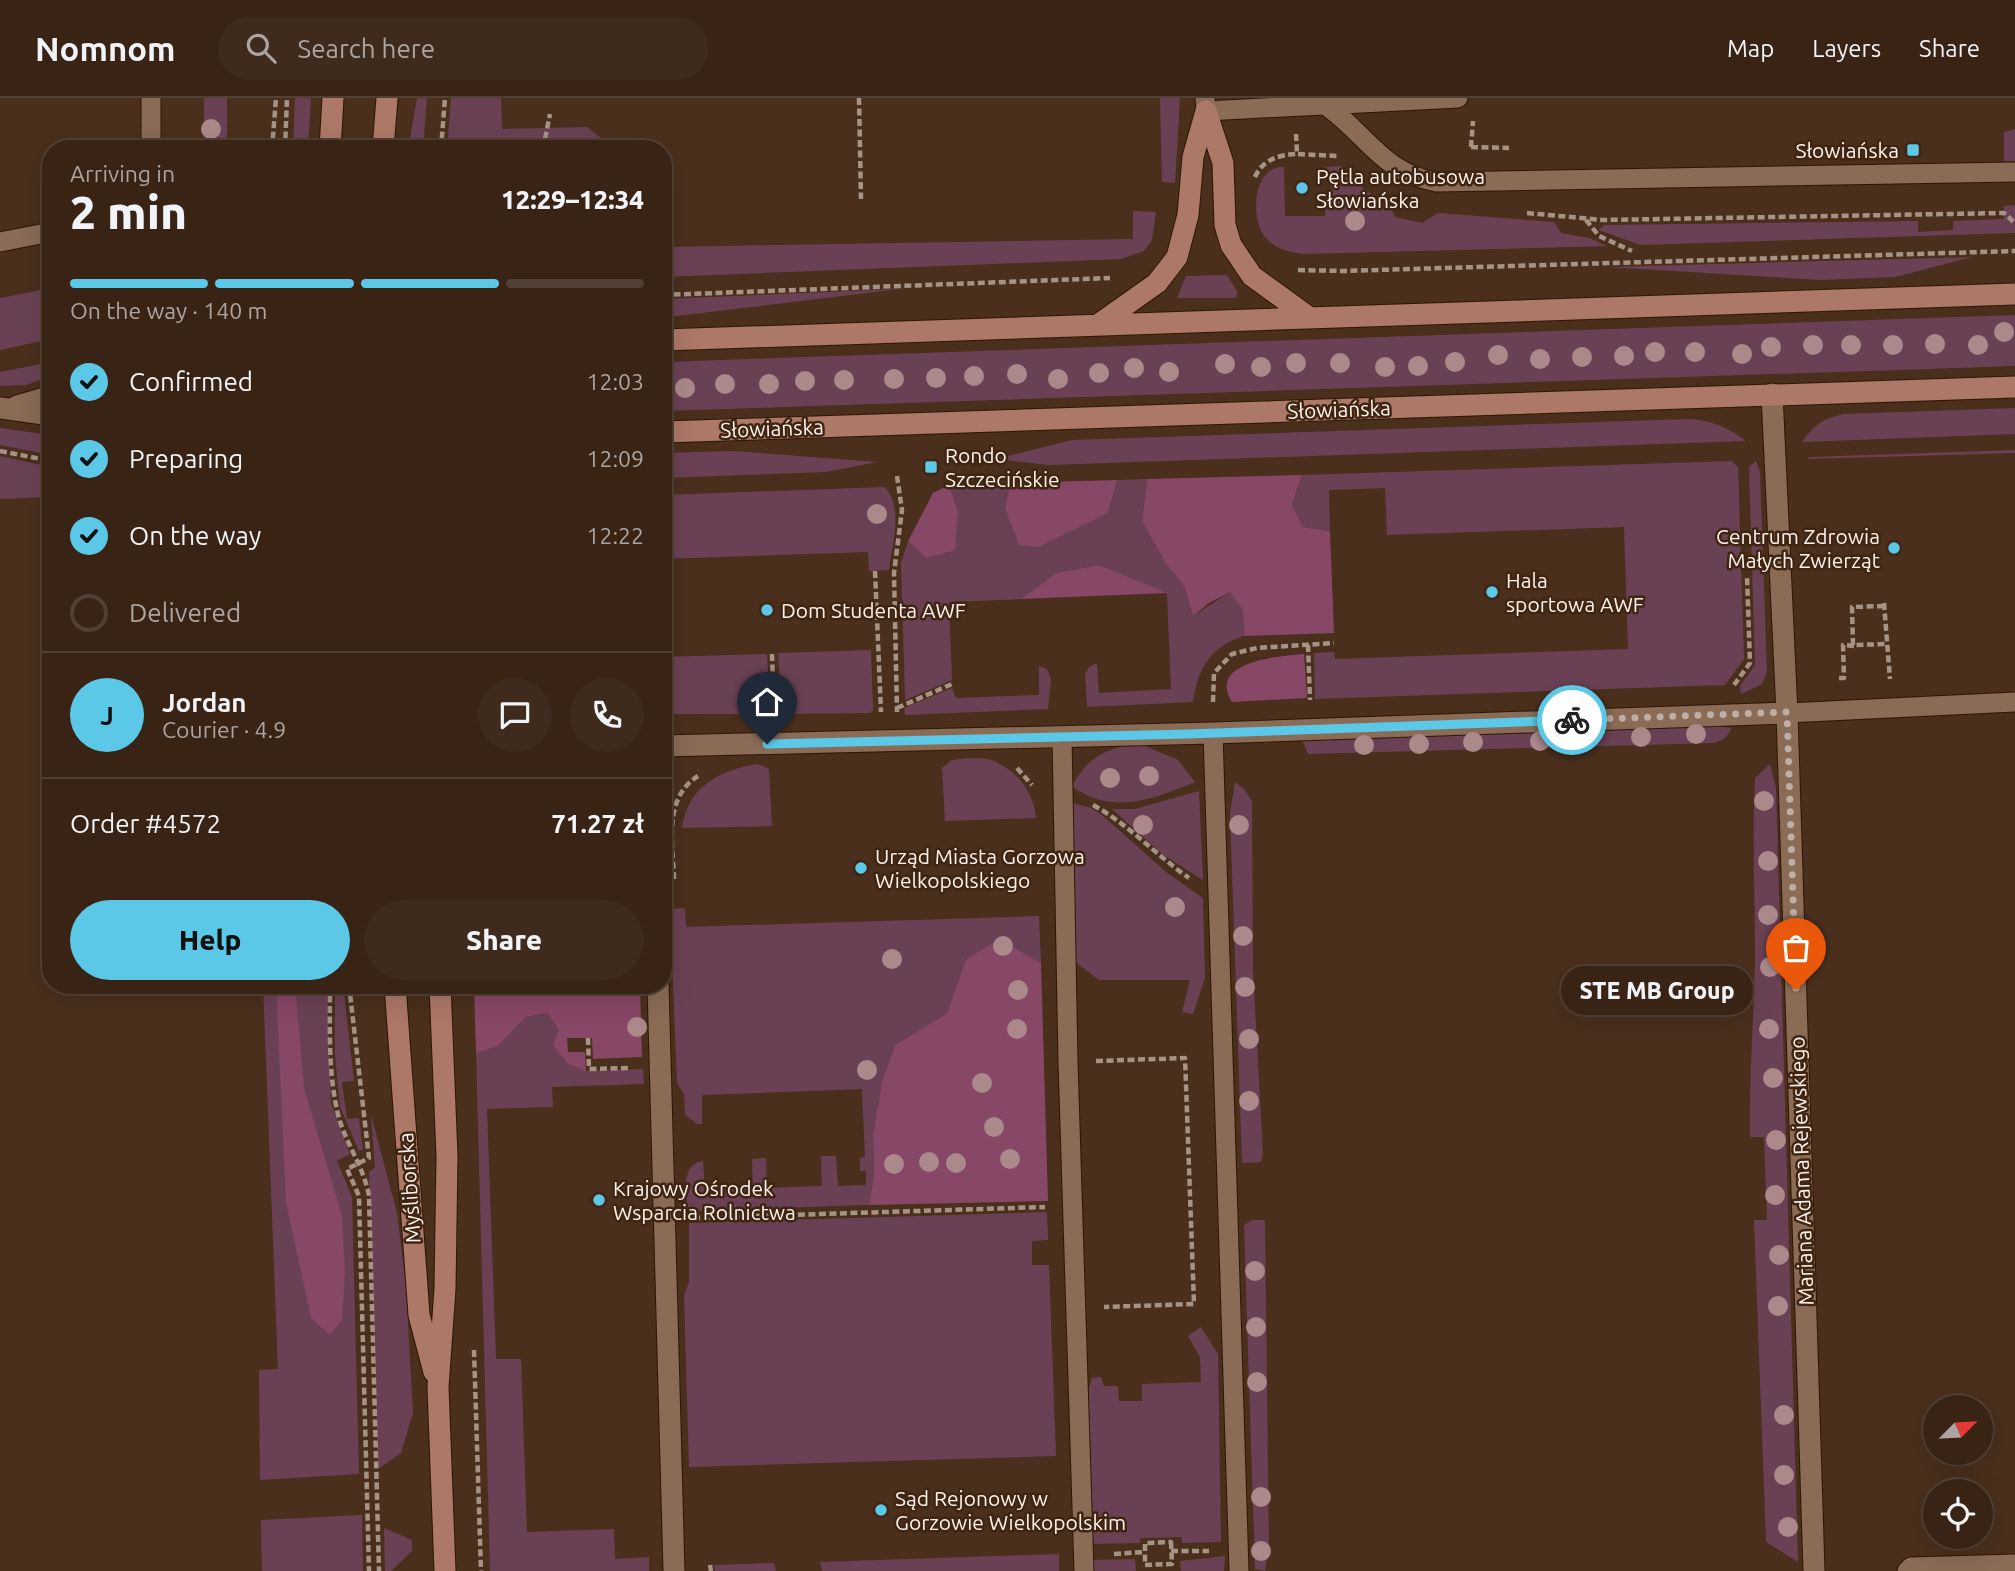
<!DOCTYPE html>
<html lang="en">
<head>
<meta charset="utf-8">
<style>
	:root { --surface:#382315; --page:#3f2b1e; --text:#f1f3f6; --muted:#aba4a0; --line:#524034; --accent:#5bc8e7 }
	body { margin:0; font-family:Ubuntu,sans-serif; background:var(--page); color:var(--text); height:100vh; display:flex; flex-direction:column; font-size:26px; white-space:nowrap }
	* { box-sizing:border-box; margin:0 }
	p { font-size:23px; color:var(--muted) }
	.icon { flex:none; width:38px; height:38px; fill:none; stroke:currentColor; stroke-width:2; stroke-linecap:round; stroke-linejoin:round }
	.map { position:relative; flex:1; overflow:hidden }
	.details { position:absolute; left:42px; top:42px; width:630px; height:854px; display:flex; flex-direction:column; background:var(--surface); border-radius:28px; box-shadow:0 7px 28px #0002,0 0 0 2px var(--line) }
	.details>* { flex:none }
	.needle { width:46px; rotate:66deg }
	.tools { position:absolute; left:1923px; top:1297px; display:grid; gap:14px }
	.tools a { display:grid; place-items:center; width:70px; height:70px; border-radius:50%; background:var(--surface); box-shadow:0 7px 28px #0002,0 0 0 2px var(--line); font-size:35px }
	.pin { position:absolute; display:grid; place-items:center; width:60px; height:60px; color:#fff; margin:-72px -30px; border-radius:50% 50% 50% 0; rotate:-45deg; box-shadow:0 0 7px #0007 }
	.pin .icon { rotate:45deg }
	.courier { position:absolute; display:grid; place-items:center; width:70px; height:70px; margin:-35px; border:5px solid #5bc8e7; border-radius:50%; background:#fff; color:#222; box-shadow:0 2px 9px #0007 }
	.bubble { position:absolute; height:49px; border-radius:24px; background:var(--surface); box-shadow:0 7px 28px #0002,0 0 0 2px var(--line); font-size:23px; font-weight:800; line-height:49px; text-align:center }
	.overview em { font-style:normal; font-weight:800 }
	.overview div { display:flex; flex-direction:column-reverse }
	.overview { display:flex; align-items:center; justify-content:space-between; height:119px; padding:0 28px }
	h1 { font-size:46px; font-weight:800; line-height:52px }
	.bar { display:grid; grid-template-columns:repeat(4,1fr); gap:10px 7px; align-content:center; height:84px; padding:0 28px }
	.bar i { height:9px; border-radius:5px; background:var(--line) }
	.bar .current { background:var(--accent) }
	.bar p { grid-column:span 4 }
	.line { display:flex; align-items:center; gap:18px; padding:0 28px; border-top:2px solid var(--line) }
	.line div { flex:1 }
	.round { display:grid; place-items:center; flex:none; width:74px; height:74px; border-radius:37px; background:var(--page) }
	ol { padding:0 28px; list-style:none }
	li { display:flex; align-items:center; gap:21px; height:77px }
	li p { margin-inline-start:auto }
	li .icon { padding:7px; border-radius:50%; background:var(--accent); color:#111; stroke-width:4 }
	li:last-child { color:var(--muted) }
	li i { width:38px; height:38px; border:4px solid var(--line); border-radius:50% }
	.button { display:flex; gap:14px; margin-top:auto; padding:14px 28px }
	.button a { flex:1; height:80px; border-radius:42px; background:var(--accent); color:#111; font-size:28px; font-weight:800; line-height:80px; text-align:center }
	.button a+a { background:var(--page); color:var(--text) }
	header { display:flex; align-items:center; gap:42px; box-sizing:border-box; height:98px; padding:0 35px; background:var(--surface); border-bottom:2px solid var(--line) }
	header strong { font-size:33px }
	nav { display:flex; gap:38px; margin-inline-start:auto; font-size:24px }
	.search { width:490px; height:63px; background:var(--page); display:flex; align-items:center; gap:18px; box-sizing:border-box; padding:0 24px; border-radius:38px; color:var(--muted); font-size:26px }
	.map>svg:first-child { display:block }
</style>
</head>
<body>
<header>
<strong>Nomnom</strong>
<div class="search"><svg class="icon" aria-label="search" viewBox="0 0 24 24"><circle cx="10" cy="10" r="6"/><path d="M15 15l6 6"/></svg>Search here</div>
<nav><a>Map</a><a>Layers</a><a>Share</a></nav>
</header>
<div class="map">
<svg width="2015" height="1473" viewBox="0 0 2015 1473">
	<rect width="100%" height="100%" fill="#4a2f1c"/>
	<!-- green -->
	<path fill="#6a4154" d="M204 0H227V41L266 42V51H204Z
		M295 0H311L308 51H293Z
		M417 0H427L423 51H408Z
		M451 0H501L502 31 587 29 602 41V51H447Z
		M1160 0H1180L1175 85 1162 84Z
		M2015 31V63H2004V34Z
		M1341 68 1366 93 1389 106 1395 119 1422 125 1438 115 1554 124 1561 135 1589 140 1607 148 1303 156C1290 154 1276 151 1267 141 1249 124 1252 67 1284 69L1285 118H1325V99L1331 98V80L1324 79 1325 69Z
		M2015 107V135L1640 147 1599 132 1604 127 1918 123V134L1953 132V123L2004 121V108Z
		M1133 113 1156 114 1152 142 1144 153 1121 161 663 179V149L1133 141Z
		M1972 159 1895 179 1821 182 1608 169Z
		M1227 177 1238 195 1235 200H1177L1186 178Z
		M51 190V241L0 252V200Z
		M899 191 677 218 663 219V201Z
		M2015 217V268L663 313V264Z
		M51 264V278L26 287 0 288V274Z
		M2015 310V336L1802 344C1814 327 1823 321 1843 316Z
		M1689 321C1712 322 1728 330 1746 343L1050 367 996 361 1072 342Z
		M0 330 51 337V357L0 347Z
		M2015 352V355L1807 361 1810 359Z
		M734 353 878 364 826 374 663 380V355Z
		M0 358 51 369V399L0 401Z
		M1732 363 1738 369 1744 561 1725 587 1315 601 1314 555 1334 554 1335 561 1628 551 1624 429 1387 437 1385 390 1329 392 1330 433 1303 429 1292 406 1302 377Z
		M1756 363 1760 374 1767 574 1762 586 1741 596 1740 588 1755 567 1749 369Z
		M1147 381 1142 423 1166 466 1184 488 1193 518 1230 494 1243 512 1244 538C1210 549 1198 570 1193 604L1087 609 1085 576 1089 569 1097 565 1099 595 1171 591 1167 496 1099 467 1056 475 1021 501 949 504 952 582 905 602 901 465 908 443 926 460 958 413 949 387 1010 385 1005 410 1039 449 1108 415 1117 382Z
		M885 389C904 411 892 446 889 472L869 473 868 454 663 461V397Z
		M871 552 873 612 870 615 782 616 778 555Z
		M767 556 770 609 764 616H663V559Z
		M1039 568 1047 571 1051 581 1048 611 905 617 904 610 952 590 956 600 1039 597Z
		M1721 628 1732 631 1724 641 1715 645 1308 656 1301 640Z
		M1140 646 1178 662 1195 684C1154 701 1111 718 1072 688 1088 658 1108 649 1140 646Z
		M952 662C963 661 979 658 991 662 1016 671 1034 694 1036 720L945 723 942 670Z
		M758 666 769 671 772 728 682 730C687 689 720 672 758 666Z
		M1770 666 1776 690 1798 1464 1766 1444 1754 1122H1767L1764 1039H1750C1749 978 1754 918 1755 857 1755 798 1752 739 1755 680Z
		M1235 684 1245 692 1252 704 1253 872 1263 1056 1261 1064 1242 1065 1230 715Z
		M1199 693 1203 782 1162 756 1112 711H1135Z
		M1069 704 1091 710 1102 717 1166 774 1203 800 1205 880 1193 916 1182 914 1190 882H1099L1073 862Z
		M685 810 686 829 1039 818 1041 865 999 841 966 861 947 915 895 947 882 983 873 1037 874 1077 869 1107 687 1113C687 1095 680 1066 703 1063L705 1092 753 1090 752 1061 766 1060 767 1090 822 1088 821 1058H836L838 1088 866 1087V1073H860V1060L865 1059 862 991 702 997V1026H697L685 1017 684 996 677 985 670 811Z
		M263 887H327L331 1005 350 1056 337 1063 352 1099 359 1376 260 1382 259 1272 278 1271Z
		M335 887H343L354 983 342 984 347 1021 359 1020 363 1052 359 1053 340 1009 335 958Z
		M547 915 559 932 568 966 587 973 643 971 644 986 552 989 553 1009 487 1011 496 1261H521L527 1434 614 1431 615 1461 649 1459V1473H490L476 955 498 948 526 919Z
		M371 1017 397 1115 406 1188 413 1315 401 1355 378 1371 369 1074 375 1070Z
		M1047 1114 1048 1142 1032 1143V1167H1049L1056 1358 689 1369 684 1197 689 1184V1125Z
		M1252 1122H1265L1269 1452 1265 1473 1255 1471 1244 1127Z
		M1201 1229 1218 1256 1221 1444 1182 1445V1439L1140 1440V1445L1093 1446 1087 1297 1092 1280 1101 1279 1104 1288H1118L1119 1303H1142V1286L1201 1284 1200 1259 1188 1238Z
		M362 1417 363 1473H262L261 1422Z
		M384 1430 412 1442V1453L391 1473H385Z
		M1059 1456V1473H822L820 1464Z
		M1225 1458 1224 1473H1181L1180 1463Z
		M1135 1461 1136 1473H1094L1093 1462Z
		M774 1465 776 1473H715L714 1467Z"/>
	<!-- forest -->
	<path fill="#874766" d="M1302 377 1292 406 1303 429 1330 433 1334 535 1244 538 1243 512 1230 494 1209 505 1193 518 1184 488 1166 466 1142 423 1147 381Z
		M1117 382 1108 415 1039 449 1019 447 1005 410 1010 385Z
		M949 387 958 413 955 452 926 460 908 443 933 395Z
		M1099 467 1167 495 1021 501 1056 475Z
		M1304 556 1307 600 1232 604C1206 563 1281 558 1304 556Z
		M999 841 1041 865 1048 1103 869 1107 874 1077 873 1037 882 983 895 947 947 915 966 861Z
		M276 887H295L304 990 342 1118 345 1174 342 1222 330 1237 311 1220 286 1104Z
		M474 887H640L642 959 593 961 592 940H567L568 954H585L586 973 568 966 553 947 559 932 547 915 526 919 498 948 476 955Z"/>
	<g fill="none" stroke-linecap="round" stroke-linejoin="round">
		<defs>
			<path id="lane" d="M1205 0 1206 13 1458 0
				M1328 9C1370 40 1382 74 1436 84L2015 74
				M151 51V0
				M0 144 51 134
				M1787 615 2015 604
				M1213 635 1239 1473
				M1062 639 1068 964 1084 1473
				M1907 1473 1911 1469 2015 1466"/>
			<path id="street" d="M1772 296 1787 615 1814 1473
				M17 308 51 298
				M0 310 51 317
				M663 648 1213 635 1787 615
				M658 887 674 1473"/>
			<path id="secondary" d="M1206 13 1223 65 1225 127 1231 147 1252 178 1310 220
				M330 51 333 0
				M383 51 387 0
				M1099 226 1157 185 1177 159 1188 117 1193 59 1206 13
				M663 242 2015 196
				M663 334 2015 289
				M395 887 419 1217 434 1274
				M440 887 447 1058 445 1191 438 1289 445 1473"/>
		</defs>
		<!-- lane casing -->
		<use href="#lane" stroke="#2f1604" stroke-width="21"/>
		<!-- street casing -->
		<use href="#street" stroke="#2f1604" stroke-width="23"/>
		<!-- secondary casing -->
		<use href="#secondary" stroke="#2f1604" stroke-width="23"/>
		<!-- path -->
		<path stroke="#a69386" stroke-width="4.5" stroke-dasharray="7 3.5" stroke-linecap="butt" d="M859 0 861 101
			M1296 36 1297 56 1338 58
			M1471 49 1509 50
			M1471 49 1473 23
			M272 51 276 0
			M285 51 287 0
			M441 51 445 0
			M543 51 550 16
			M1255 79C1263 61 1279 57 1297 56
			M1527 115 1603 122 2004 115 2015 125
			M1586 122 1599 138 1632 153
			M1298 172 1343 173 2015 153
			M663 197 1110 180
			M0 353 51 363
			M897 378 902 412 894 475 897 614
			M875 473 881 614
			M1884 505 1890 581
			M1884 508 1852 509 1853 547 1887 546
			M1308 547 1310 602
			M772 556 774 618
			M1839 580H1844L1843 547 1854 548
			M1734 587 1750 565 1747 478
			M1213 604 1214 575 1232 556 1257 550 1334 545
			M897 610 952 586
			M1017 670 1032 687
			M1093 707C1128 726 1156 757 1189 780
			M663 711H673
			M674 781C673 745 663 700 698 678
			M330 887C330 928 328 971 337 1012 343 1042 364 1068 369 1098L379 1473
			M349 887 369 1060 347 1071 359 1098 369 1473
			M588 940 589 971 630 970
			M1096 963 1185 960 1194 1206 1104 1209
			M693 1120 1045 1109
			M474 1252 481 1473
			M1171 1444 1172 1466 1145 1467V1445Z
			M1171 1453H1209
			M1114 1456 1144 1454
			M710 1467 711 1473"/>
		<!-- lane -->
		<use href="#lane" stroke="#896b56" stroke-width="19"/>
		<!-- street -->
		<use href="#street" stroke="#896b56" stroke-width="21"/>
		<!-- secondary -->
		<use href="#secondary" stroke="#ac7868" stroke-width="21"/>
	</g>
	<!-- trees -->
	<g fill="#ab898a">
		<circle cx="211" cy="31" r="10"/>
		<circle cx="1355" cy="123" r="10"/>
		<circle cx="2004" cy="234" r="10"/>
		<circle cx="1935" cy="246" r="10"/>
		<circle cx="1813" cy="247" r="10"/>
		<circle cx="1851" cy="247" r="10"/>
		<circle cx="1893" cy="247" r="10"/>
		<circle cx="1978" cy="247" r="10"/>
		<circle cx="1771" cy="249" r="10"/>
		<circle cx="1655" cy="254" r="10"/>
		<circle cx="1695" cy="254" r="10"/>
		<circle cx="1742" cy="256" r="10"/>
		<circle cx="1498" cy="257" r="10"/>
		<circle cx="1624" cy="258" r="10"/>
		<circle cx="1582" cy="259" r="10"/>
		<circle cx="1540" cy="261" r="10"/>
		<circle cx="1455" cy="264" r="10"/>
		<circle cx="1296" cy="265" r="10"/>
		<circle cx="1340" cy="265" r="10"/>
		<circle cx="1225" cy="266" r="10"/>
		<circle cx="1418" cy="268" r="10"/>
		<circle cx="1261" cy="269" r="10"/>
		<circle cx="1385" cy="269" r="10"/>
		<circle cx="1134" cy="270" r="10"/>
		<circle cx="1169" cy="274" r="10"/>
		<circle cx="1099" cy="275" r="10"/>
		<circle cx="1017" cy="276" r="10"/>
		<circle cx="974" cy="278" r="10"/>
		<circle cx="936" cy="280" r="10"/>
		<circle cx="894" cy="281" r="10"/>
		<circle cx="1058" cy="281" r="10"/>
		<circle cx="844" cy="282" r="10"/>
		<circle cx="805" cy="283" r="10"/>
		<circle cx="725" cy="286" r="10"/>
		<circle cx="769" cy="286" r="10"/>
		<circle cx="685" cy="290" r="10"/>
		<circle cx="877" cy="416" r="10"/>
		<circle cx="1696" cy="636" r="10"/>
		<circle cx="1641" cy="639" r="10"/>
		<circle cx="1583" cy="640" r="10"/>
		<circle cx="1540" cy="643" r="10"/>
		<circle cx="1473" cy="644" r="10"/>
		<circle cx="1419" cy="646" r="10"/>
		<circle cx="1364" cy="647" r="10"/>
		<circle cx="1149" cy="678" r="10"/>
		<circle cx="1110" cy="680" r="10"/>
		<circle cx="1764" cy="703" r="10"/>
		<circle cx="1143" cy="727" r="10"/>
		<circle cx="1239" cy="727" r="10"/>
		<circle cx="1768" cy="763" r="10"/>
		<circle cx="1175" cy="809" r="10"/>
		<circle cx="1768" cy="817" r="10"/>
		<circle cx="1243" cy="838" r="10"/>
		<circle cx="1003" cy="848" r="10"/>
		<circle cx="892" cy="861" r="10"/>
		<circle cx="1770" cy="869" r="10"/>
		<circle cx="1245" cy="889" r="10"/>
		<circle cx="1018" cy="892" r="10"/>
		<circle cx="637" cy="929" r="10"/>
		<circle cx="1017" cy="931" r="10"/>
		<circle cx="1769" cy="931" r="10"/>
		<circle cx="1249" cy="941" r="10"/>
		<circle cx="867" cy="972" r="10"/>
		<circle cx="1773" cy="980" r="10"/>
		<circle cx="982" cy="985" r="10"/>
		<circle cx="1249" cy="1003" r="10"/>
		<circle cx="994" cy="1029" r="10"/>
		<circle cx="1776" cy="1042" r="10"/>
		<circle cx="1010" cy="1061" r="10"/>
		<circle cx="929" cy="1064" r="10"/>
		<circle cx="956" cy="1065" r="10"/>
		<circle cx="894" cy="1066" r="10"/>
		<circle cx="1775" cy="1097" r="10"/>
		<circle cx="1779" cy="1157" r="10"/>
		<circle cx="1255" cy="1173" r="10"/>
		<circle cx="1778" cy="1208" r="10"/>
		<circle cx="1256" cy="1229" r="10"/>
		<circle cx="1257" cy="1284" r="10"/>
		<circle cx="1784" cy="1317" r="10"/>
		<circle cx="1784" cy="1377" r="10"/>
		<circle cx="1261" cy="1399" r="10"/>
		<circle cx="1788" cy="1429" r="10"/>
		<circle cx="1261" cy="1453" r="10"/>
	</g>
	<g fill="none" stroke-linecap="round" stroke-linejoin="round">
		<!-- done -->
		<path stroke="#beaea3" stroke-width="7" stroke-dasharray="0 12.6" d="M1572 622 1787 614 1796 892"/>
		<!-- route -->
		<path stroke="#5bc8e7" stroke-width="9" d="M767 646 1189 636 1572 622"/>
	</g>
	<!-- markers -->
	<g fill="#5bc8e7" stroke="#3f2512" stroke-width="2.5">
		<rect x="1906" y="45" width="14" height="14" rx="3.5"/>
		<circle cx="1302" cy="90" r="7"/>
		<rect x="924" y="362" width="14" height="14" rx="3.5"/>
		<circle cx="1894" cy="450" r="7"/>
		<circle cx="1492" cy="494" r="7"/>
		<circle cx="767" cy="512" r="7"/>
		<circle cx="861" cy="770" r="7"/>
		<circle cx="599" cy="1102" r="7"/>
		<circle cx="881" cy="1412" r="7"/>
	</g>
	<g text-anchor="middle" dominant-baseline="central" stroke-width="5" stroke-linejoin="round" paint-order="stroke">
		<!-- poi labels -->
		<g font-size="21" fill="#fdf2eb" stroke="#3f2512" text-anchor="start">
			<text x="1899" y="52" text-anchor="end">Słowiańska</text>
			<text x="1316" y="78">Pętla autobusowa<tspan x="1316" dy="24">Słowiańska</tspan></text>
			<text x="945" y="357">Rondo<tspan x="945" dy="24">Szczecińskie</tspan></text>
			<text x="1880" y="438" text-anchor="end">Centrum Zdrowia<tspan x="1880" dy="24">Małych Zwierząt</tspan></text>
			<text x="1506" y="482">Hala<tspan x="1506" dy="24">sportowa AWF</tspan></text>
			<text x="781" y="512">Dom Studenta AWF</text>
			<text x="875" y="758">Urząd Miasta Gorzowa<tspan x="875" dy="24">Wielkopolskiego</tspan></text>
			<text x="613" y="1090">Krajowy Ośrodek<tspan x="613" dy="24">Wsparcia Rolnictwa</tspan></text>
			<text x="895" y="1400">Sąd Rejonowy w<tspan x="895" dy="24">Gorzowie Wielkopolskim</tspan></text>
		</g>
		<!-- street labels -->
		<g font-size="21" fill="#fdf2eb" stroke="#3f2512">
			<text transform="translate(1339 311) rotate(-2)">Słowiańska</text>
			<text transform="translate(772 330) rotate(-2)">Słowiańska</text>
			<text transform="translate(1801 1073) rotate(-92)">Mariana Adama Rejewskiego</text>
			<text transform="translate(409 1090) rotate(-94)">Myśliborska</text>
		</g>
	</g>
</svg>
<div class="tools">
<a><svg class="needle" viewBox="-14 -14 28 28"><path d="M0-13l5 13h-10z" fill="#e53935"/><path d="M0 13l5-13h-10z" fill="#aba4a0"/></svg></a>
<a><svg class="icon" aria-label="locate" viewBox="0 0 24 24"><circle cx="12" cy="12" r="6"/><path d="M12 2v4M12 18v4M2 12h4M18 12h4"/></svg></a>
</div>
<div class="pin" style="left:1796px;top:892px;background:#ea580c"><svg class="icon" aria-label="bag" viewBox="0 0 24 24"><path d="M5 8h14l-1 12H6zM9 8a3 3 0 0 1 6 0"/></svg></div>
<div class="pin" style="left:767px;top:646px;background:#1f2937"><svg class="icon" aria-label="home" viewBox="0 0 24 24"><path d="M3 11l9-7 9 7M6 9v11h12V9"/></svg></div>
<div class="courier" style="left:1572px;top:622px"><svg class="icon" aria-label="bike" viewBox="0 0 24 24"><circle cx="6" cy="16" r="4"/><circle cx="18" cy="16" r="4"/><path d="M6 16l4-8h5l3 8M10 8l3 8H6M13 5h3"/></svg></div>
<div class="bubble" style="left:1561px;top:868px;width:192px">STE MB Group</div>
<section class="details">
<div class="overview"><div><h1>2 min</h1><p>Arriving in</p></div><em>12:29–12:34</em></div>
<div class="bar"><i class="current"></i><i class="current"></i><i class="current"></i><i></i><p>On the way · 140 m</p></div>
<ol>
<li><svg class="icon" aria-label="check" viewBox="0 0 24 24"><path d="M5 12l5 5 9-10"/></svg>Confirmed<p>12:03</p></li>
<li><svg class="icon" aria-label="check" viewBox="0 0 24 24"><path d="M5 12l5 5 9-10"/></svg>Preparing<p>12:09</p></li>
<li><svg class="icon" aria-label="check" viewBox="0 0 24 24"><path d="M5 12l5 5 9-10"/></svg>On the way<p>12:22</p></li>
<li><i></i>Delivered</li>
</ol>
<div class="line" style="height:126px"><b class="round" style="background:var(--accent);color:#111">J</b><div><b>Jordan</b><p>Courier · 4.9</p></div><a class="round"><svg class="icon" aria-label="chat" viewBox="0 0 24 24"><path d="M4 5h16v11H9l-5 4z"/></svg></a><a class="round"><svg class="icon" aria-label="phone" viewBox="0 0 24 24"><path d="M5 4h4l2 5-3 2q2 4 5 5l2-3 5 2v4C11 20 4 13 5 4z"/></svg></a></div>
<div class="line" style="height:91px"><div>Order #4572</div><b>71.27 zł</b></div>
<div class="button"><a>Help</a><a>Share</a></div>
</section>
</div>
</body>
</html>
